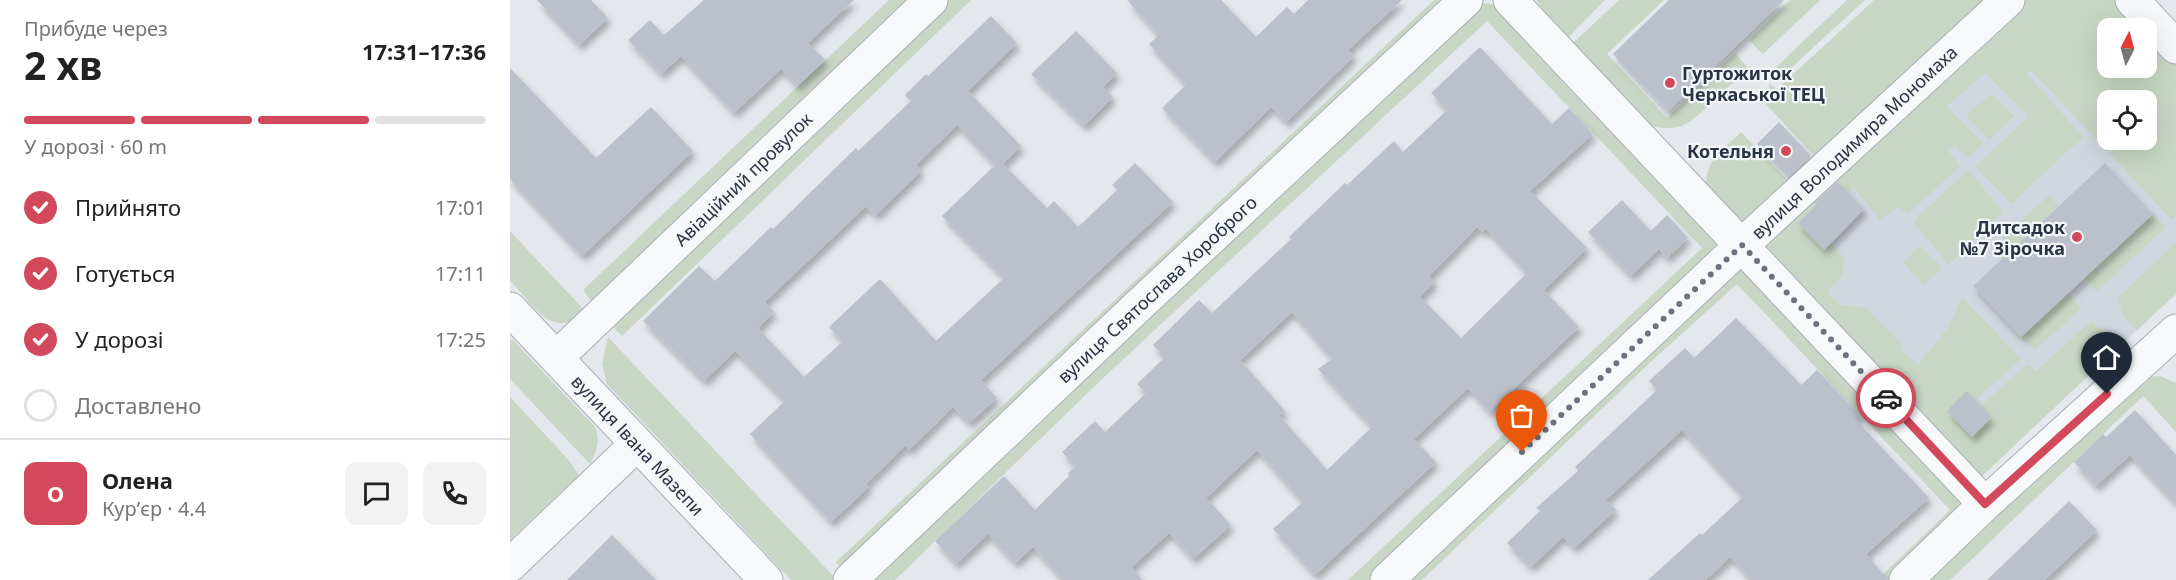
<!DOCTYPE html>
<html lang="uk">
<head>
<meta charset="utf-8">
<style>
	:root { --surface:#fff; --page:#f2f2f2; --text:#222; --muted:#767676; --line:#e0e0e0; --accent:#d1495b }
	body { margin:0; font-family:"Noto Sans",sans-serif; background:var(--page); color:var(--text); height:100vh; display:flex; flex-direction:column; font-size:22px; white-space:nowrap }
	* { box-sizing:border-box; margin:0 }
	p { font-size:20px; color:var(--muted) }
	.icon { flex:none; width:33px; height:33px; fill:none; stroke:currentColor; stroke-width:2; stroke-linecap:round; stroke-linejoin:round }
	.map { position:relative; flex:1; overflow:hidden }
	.side { display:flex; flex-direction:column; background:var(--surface); width:510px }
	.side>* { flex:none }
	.needle { width:39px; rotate:6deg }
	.fabs { position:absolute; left:1587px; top:18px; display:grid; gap:12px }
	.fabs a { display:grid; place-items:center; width:60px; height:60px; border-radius:12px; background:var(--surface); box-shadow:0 6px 24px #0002; font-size:30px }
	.pin { position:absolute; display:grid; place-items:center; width:51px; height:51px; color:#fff; margin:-62px -26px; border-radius:50% 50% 50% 0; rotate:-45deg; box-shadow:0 0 6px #0007 }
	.pin .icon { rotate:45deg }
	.courier { position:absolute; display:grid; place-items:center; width:60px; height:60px; margin:-30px; border:4px solid #d1495b; border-radius:50%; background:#fff; color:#222; box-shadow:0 2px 8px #0007 }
	.summary em { font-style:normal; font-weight:700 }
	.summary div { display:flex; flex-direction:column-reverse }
	.summary { display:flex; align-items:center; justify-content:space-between; height:102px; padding:0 24px }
	h1 { font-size:39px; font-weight:700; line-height:45px }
	.bar { display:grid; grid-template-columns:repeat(4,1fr); gap:9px 6px; align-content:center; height:72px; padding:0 24px }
	.bar i { height:8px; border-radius:4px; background:var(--line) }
	.bar .on { background:var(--accent) }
	.bar p { grid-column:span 4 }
	.line { display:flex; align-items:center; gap:15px; padding:0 24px; border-top:2px solid var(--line) }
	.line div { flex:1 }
	.round { display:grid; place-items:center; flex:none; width:63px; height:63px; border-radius:12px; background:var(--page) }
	ol { padding:0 24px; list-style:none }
	li { display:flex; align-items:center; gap:18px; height:66px }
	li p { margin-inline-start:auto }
	li .icon { padding:6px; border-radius:50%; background:var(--accent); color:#fff; stroke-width:4 }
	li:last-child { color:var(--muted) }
	li i { width:33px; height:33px; border:3px solid var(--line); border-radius:50% }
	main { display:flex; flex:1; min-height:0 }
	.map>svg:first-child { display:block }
</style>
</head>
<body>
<main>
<section class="side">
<div class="summary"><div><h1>2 хв</h1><p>Прибуде через</p></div><em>17:31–17:36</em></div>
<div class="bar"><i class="on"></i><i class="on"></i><i class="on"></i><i></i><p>У дорозі · 60 m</p></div>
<ol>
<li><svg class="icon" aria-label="check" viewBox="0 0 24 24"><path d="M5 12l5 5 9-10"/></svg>Прийнято<p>17:01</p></li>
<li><svg class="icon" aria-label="check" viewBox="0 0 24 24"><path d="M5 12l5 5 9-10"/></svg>Готується<p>17:11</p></li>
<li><svg class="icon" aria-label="check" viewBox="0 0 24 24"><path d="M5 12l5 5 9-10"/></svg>У дорозі<p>17:25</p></li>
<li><i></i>Доставлено</li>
</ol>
<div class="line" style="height:108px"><b class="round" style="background:var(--accent);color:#fff">О</b><div><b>Олена</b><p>Кур’єр · 4.4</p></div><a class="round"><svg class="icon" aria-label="chat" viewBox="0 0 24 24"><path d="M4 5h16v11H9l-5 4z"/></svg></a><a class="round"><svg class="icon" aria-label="phone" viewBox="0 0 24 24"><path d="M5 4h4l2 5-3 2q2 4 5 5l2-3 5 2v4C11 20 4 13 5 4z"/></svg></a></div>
</section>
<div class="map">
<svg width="1666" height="580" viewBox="0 0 1666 580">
	<defs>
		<filter id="shadow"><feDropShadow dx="3.5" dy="6" stdDeviation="3" flood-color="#0004"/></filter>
	</defs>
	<rect width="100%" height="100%" fill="#e4e7ec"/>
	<!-- built -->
	<path fill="#d2d6de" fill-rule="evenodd" d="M1527 0 1598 28V68H1636L1666 94V294L1481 466 1269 240ZM1598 100H1636V140H1598Z"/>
	<!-- green -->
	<path fill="#c9d6c5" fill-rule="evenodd" d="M379 0H407L84 305 73 290Z
		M437 0H461L112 336 104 328 113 311 317 113Z
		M924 0H938L334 571 326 562Z
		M1027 0H1095L1056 40 1032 11Z
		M1109 0H1154L1097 54 1157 118 1225 53 1238 68C1227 79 1215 90 1203 101 1181 123 1169 135 1136 124L1062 44Z
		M1280 0H1310L1253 54 1239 40Z
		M1337 0H1355L1267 81 1262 77 1264 69Z
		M1364 0H1485L1309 161 1255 103 1260 84 1267 89Z
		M1509 0H1610L1666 59V216L1662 220 1521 70 1517 74 1573 137 1501 204 1465 166 1518 117 1475 73 1437 106 1473 144 1458 158 1445 144 1438 151 1450 166 1397 215 1389 206 1370 220 1344 188 1324 203 1304 207 1288 223 1314 250 1321 242 1334 259 1332 275 1318 292 1330 305 1355 307 1393 346 1391 349 1408 365 1439 326 1452 297 1511 359 1465 400 1470 407 1517 364 1526 371 1581 321 1611 345 1470 478 1255 250 1254 244ZM1598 28H1636V68H1598ZM1598 100H1636V140H1598Z
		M978 3 988 7 1214 245 862 580H838L1192 248 977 21 590 381 385 580H356L969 4Z
		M1481 94 1504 116 1479 140 1456 115Z
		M1231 132 1282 185 1228 227C1221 219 1199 194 1197 186 1192 163 1217 146 1231 132Z
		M1458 170 1493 211 1438 265 1403 221Z
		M1539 195 1548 206 1491 260 1482 249Z
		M1643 214 1656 227 1587 291 1574 278Z
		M0 231 77 313C41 341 23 305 0 280Z
		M1666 243V294L1627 330 1614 317 1607 298Z
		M1410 245 1432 269 1413 285 1393 262Z
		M1229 268 1237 271 1449 497 1450 507 1445 516 1380 580H1367L1440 510 1227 284 1144 359 912 580H891Z
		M1557 293 1571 308 1525 351 1511 337Z
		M98 337 327 580H281L97 384 92 364Z
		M0 340H3L84 426C92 439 86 451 80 464L0 379Z
		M1650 376 1666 383V432L1633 396 1440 580H1410L1637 377Z
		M0 397 57 458 69 475 0 540Z"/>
	<!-- building -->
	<path fill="#bbc0ca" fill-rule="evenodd" filter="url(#shadow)" d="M27 0H81L98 18 69 45Z
		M194 0H344L298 43 315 60 287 86 271 69 224 113 171 56 151 74 118 40 140 20 154 35Z
		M617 0H711L746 37 777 7 784 14 798 0H892L838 50 844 56 776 122 761 107 705 162 652 108 676 85 639 44 649 35Z
		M1159 0H1274L1158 111 1103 54Z
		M481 16 507 43 458 91 511 146 493 164 537 208 544 201 568 227 607 190 602 185 625 163 663 202 471 380 487 398 459 423 443 407 399 450 395 446 356 484 359 487 321 522 240 434 275 401 225 351 194 381 133 321 189 266 205 281 261 227 263 229 346 148 348 151 401 101 395 95 416 74 418 76ZM447 125 485 165 432 216 494 278 426 341 370 279 319 327 333 341 294 377 248 328 264 312 255 302 356 206 365 216 411 171 406 165Z
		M566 31 607 73 593 87 603 97 574 126 521 74Z
		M970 47 1042 124 1059 108 1083 134 1020 191 1077 248 1034 290 1069 327 979 412 958 388 904 439 926 462 805 575 763 529 793 502 747 450 696 498 721 525 683 559 659 533 622 567 632 580H553L523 547 505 563 478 534 446 564 425 541 494 476 525 510 559 476 558 473 565 466 552 452 585 421 595 432 636 393 627 384 655 357 643 345 689 300 702 313 781 239 779 237 835 183 837 185 884 141 893 152 937 110 921 93ZM967 227 972 232 976 229 1017 273 951 338 910 297 925 282 919 276ZM782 312 822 359 808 369 862 427 817 470 769 415 775 411 730 360Z
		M0 68 86 158 141 107 183 151 72 256 0 179Z
		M1269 122 1301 156 1279 176 1247 144Z
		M1595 163 1643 214 1511 337 1463 286Z
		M1328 182 1354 209 1314 250 1288 223 1306 205 1305 203Z
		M1112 200 1141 231 1157 215 1178 238 1157 258 1149 249 1121 276 1078 232Z
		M1226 318 1291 385 1307 370 1350 415 1345 419 1419 498 1356 554 1378 580H1241L1220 557 1196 580H1138L1190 533 1192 535 1233 497 1172 430 1096 500 1106 510 1064 548 1053 537 1021 567 997 543 1030 511 1026 508 1068 471 1065 467 1147 390 1139 381 1175 348 1184 358Z
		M1457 391 1481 418 1462 437 1437 411Z
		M1625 410 1666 455V504L1620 455 1586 486 1564 462 1593 434 1596 437Z
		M1559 501 1587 530 1535 580H1477Z
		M102 535 146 580H57Z"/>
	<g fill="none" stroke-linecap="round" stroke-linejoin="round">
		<defs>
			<path id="minor" d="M1000 0 1475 504
				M1622 0 1666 47
				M0 309 256 580
				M46 358 421 0
				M0 565 127 444
				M340 580 626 308 956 0
				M877 580 1232 245 1498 0
				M1396 580 1475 504 1666 331"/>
		</defs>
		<!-- minor casing -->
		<use href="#minor" stroke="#a9aeb7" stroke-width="35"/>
		<!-- minor -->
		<use href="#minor" stroke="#f7f8fa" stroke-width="33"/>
	</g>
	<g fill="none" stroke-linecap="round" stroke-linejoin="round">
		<!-- done -->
		<path stroke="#6c737f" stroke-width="6" stroke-dasharray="0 10.8" d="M1012 452 1232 245 1376 398"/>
		<!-- route -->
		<path stroke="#d1495b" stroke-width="8" d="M1376 398 1475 504 1597 394"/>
	</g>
	<!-- markers -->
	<g fill="#d1495b" stroke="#f4f6f9" stroke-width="2">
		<circle cx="1160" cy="83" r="6"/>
		<circle cx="1276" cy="151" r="6"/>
		<circle cx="1567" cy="237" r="6"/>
	</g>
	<g text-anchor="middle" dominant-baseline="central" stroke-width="4.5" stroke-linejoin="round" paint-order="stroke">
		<!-- poi labels -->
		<g font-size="18" font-weight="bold" fill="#2b3445" stroke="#f4f6f9" text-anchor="end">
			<text x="1172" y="73" text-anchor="start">Гуртожиток<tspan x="1172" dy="21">Черкаської ТЕЦ</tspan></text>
			<text x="1264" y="151">Котельня</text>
			<text x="1555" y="227">Дитсадок<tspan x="1555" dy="21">№7 Зірочка</tspan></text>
		</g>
		<!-- street labels -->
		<g font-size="18" fill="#2b3445" stroke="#f4f6f9">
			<text transform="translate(1344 142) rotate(-43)">вулиця Володимира Мономаха</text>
			<text transform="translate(233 179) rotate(-44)">Авіаційний провулок</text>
			<text transform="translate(647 289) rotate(-43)">вулиця Святослава Хороброго</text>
			<text transform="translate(128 445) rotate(47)">вулиця Івана Мазепи</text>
		</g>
	</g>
</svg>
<div class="fabs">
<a><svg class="needle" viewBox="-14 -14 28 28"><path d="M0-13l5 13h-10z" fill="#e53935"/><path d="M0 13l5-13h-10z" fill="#767676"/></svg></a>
<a><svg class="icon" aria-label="locate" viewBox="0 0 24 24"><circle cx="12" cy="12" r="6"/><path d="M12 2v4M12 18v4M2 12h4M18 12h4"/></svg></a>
</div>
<div class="pin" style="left:1012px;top:452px;background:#ea580c"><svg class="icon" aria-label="bag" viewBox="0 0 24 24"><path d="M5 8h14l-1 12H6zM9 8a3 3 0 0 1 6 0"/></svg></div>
<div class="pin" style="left:1597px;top:394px;background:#1f2937"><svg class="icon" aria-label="home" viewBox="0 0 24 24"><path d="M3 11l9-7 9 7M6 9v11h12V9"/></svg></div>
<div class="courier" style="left:1376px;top:398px"><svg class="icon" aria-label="car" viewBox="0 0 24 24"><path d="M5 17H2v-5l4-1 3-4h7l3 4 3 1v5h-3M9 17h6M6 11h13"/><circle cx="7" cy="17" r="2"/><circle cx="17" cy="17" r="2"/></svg></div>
</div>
</main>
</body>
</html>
